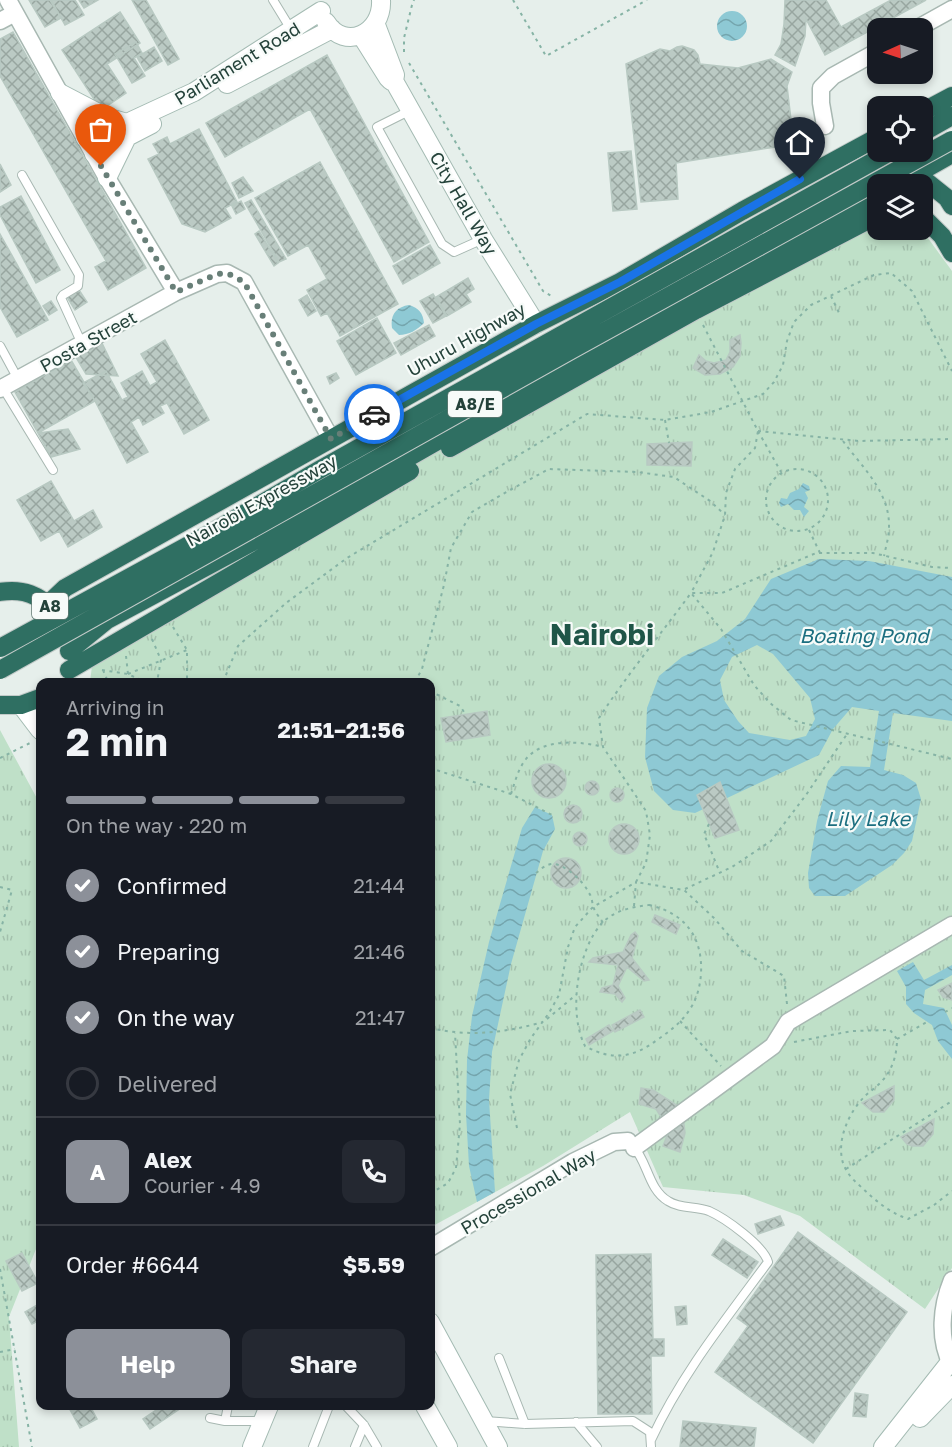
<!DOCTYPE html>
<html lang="en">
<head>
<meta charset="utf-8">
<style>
	:root { --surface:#171b24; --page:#242831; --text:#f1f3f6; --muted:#9ea1a6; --line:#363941; --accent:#8c9099 }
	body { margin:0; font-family:"Golos Text",sans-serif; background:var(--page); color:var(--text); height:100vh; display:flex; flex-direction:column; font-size:22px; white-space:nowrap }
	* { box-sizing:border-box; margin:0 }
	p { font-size:20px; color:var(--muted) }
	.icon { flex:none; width:33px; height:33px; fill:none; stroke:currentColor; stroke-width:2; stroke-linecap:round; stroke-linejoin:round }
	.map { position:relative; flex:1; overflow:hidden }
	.panel { position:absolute; left:36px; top:678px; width:399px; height:732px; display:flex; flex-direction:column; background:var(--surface); border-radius:12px; box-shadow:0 3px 9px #0003 }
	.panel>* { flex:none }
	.needle { width:39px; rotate:267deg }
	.controls { position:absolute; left:867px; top:18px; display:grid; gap:12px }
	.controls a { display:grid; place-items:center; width:66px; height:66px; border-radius:12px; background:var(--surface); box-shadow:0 3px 9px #0003; font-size:30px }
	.pin { position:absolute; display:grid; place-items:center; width:51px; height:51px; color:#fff; margin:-62px -26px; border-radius:50% 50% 50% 0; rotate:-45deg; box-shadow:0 0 6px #0007 }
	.pin .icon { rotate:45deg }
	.courier { position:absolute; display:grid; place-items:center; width:60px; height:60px; margin:-30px; border:4px solid #1a73e8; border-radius:50%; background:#fff; color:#222; box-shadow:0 2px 8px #0007 }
	.overview em { font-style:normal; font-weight:700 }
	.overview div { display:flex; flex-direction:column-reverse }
	.overview { display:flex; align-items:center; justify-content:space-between; height:102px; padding:0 30px }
	h1 { font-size:39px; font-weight:700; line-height:45px }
	.bar { display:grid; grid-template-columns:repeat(4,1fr); gap:9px 6px; align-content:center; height:72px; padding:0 30px }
	.bar i { height:8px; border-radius:4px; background:var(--line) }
	.bar .on { background:var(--accent) }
	.bar p { grid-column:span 4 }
	.line { display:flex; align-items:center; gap:15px; padding:0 30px; border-top:2px solid var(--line) }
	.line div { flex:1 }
	.round { display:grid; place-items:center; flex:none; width:63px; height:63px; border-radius:12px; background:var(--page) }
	ol { padding:0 30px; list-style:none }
	li { display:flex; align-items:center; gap:18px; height:66px }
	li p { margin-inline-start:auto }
	li .icon { padding:6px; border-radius:50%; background:var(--accent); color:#fff; stroke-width:4 }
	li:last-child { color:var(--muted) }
	li i { width:33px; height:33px; border:3px solid var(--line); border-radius:50% }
	.button { display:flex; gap:12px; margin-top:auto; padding:12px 30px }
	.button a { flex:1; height:69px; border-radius:12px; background:var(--accent); color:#fff; font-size:24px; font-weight:700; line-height:69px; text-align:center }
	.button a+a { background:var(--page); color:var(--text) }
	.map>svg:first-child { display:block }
</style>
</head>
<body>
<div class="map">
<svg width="952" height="1447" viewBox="0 0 952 1447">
	<defs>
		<pattern id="grass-tufts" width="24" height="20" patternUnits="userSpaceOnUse" patternTransform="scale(1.5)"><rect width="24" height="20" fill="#bfe0c8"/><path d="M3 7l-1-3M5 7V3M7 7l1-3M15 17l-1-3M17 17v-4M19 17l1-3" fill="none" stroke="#a4c1ad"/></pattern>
		<pattern id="water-waves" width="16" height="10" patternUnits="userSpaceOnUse" patternTransform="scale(1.5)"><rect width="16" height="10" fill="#8ec9d4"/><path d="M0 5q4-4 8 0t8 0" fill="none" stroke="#74a5ad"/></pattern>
		<pattern id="building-cross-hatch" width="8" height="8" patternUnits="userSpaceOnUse" patternTransform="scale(1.5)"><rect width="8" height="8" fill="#bbcac4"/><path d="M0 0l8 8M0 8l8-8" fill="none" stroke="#98a6a0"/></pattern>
	</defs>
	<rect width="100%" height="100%" fill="#e6efeb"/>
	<!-- grass -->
	<path fill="url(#grass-tufts)" d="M877 216 878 230H922L952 271V1268L925 1309 800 1216 744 1195 663 1187 630 1112 543 1166 431 1227 430 682H90L93 658 449 443Z
		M0 730 40 804V1239L9 1317 19 1447H0Z"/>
	<!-- water -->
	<path fill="url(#water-waves)" fill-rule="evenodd" d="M717 26a15 15 0 1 1 30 0a15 15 0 1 1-30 0Z
		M409 305C419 308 423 313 424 323 417 330 409 335 399 335L392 328C390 315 396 307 409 305Z
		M803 483 809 486 810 490 805 492 808 498 804 507 809 511 804 517 800 510H794L788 504 781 507 779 503 781 498 787 499 790 493 799 489Z
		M819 559 869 561 952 577V721L893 713 884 770 903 775 916 783 921 799 912 841 904 853 892 865 845 896H815L809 888 808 873 817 821 828 781 841 766 870 767 879 711 852 707 833 729 819 755 695 813 673 810 654 791 645 757 647 708 659 676 682 657 717 641 745 619 771 579ZM757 645 773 654 810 698 815 719 806 736 790 740 749 733 738 721 724 700 720 680 732 657Z
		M535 807 552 815 555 829 543 851 511 964 492 1052 489 1100 495 1192 477 1202 469 1166 466 1114 467 1060 472 1016 489 942 522 828Z
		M913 962 924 980 952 965V975L925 990 923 1004 944 1008 952 1025V1059L938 1041 932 1025 914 1013 906 1004V987L897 971Z"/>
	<!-- building -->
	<path fill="url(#building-cross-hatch)" stroke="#b8c9c2" stroke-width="1.5" d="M29 0H50L61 18 45 27Z
		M51 0H75L84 15 65 25Z
		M79 0H98L84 8Z
		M132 0H146L179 59 168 65Z
		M785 0H826L841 27 891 0H926L825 55 806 19 805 36 795 66 775 55 781 44 784 24Z
		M120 12 140 43 107 64 126 93 101 110 62 50Z
		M13 32 146 268 108 290 95 267 106 261 0 76V39Z
		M136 42 142 53 134 58 145 76 132 83 115 54Z
		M682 46 694 50 698 55 700 64 738 68 771 59 792 72 787 86 792 128H782V134H775V147L676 163 678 199 641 202 626 64 660 49 670 51 677 47Z
		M154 47 162 61 145 71 137 57Z
		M327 55 429 242 394 262 310 109 225 157 206 123Z
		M199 129 237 202 225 208 231 218 205 232 182 224 148 159 159 154 153 144 167 137 170 144Z
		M631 151 637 209 613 211 608 153Z
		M320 162 398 304 340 336 327 313 321 316 307 290 327 279 308 245 288 256 255 198Z
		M0 164 11 185 0 192Z
		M243 177 253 191 239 198 232 183Z
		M21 196 60 270 36 283 0 215V207Z
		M251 200 286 259 279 262 245 203Z
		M241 201 245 209 236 214 232 206Z
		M259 231 278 263 274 266 255 234Z
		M0 234 48 320 17 337 0 307Z
		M430 245 440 263 403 284 393 266Z
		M468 278 474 289 466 294 471 302 447 316 436 297Z
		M79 290 87 302 75 310 67 297Z
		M433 294 446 316 433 323 420 301Z
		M307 295 316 311 308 316 299 300Z
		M51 301 57 310 49 315 43 306Z
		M377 318 396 353 356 375 337 341Z
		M429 325 435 336 401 355 394 343Z
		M98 335 118 376 86 374 71 349Z
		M740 335 741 343 740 356 733 367 720 374 705 375 693 368 699 355 706 361 714 363 726 360 730 352V340Z
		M165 340 209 420 184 434 167 403 160 406 164 413 143 425 139 417 131 422 148 452 127 463 95 401 83 383 106 371 122 400 128 397 121 383 142 371 150 386 157 382 141 354Z
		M71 360 95 401 38 433 15 392Z
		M336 373 339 378 330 384 327 377Z
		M68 429 80 449 51 457 38 433Z
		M692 442 691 466 647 465V444Z
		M51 481 74 521 93 510 102 527 68 547 59 531 41 541 17 500Z
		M487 711 490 735 446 742 441 718Z
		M532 781a17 17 0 1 1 34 0a17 17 0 1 1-34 0Z
		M585 788a7 7 0 1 1 14 0a7 7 0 1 1-14 0Z
		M720 782 739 830 715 838 697 795Z
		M610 795a7 7 0 1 1 14 0a7 7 0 1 1-14 0Z
		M564 814a9 9 0 1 1 18 0a9 9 0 1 1-18 0Z
		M609 839a15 15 0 1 1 30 0a15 15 0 1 1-30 0Z
		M573 839a7 7 0 1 1 14 0a7 7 0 1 1-14 0Z
		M551 873a15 15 0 1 1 30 0a15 15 0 1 1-30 0Z
		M655 915 680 925 676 934 652 922Z
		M635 932 638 936 632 958 649 980 644 981 627 967 618 986 625 998 622 1002 615 994 600 992 602 988 613 985 618 965 589 962 593 958 623 952 631 935Z
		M952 983V1000L943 997 938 990Z
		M640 1010 644 1017 615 1032 612 1025Z
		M609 1025 613 1031 589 1045 586 1039Z
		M894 1086V1100L884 1112H873L862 1103Z
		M641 1088 653 1090 678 1106 683 1116 685 1133 680 1152 663 1146 668 1133 665 1123 656 1109 639 1104Z
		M934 1119 933 1134 923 1146H912L907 1144 901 1137Z
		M780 1216 784 1225 758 1234 755 1224Z
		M798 1232 907 1312 813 1443 715 1372 748 1326 737 1318Z
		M723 1239 758 1262 747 1278 712 1255Z
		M22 1253 38 1283 22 1291 6 1261Z
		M651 1254 653 1339H664V1356H651L652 1414H598L596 1255Z
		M37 1305 40 1311V1320L32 1324 25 1312Z
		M686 1306 687 1324 677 1325 675 1307Z
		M855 1393 868 1395 866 1417 853 1416Z
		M68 1406H90L97 1419 80 1428Z
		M158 1406H175L178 1410 150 1429 143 1419 156 1410 154 1408Z
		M683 1421 756 1428 754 1447H680Z"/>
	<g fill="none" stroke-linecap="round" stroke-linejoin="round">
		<defs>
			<path id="lane" d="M273 0 292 31
				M411 110 377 127 442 244 454 252 483 239
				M22 175 79 275 78 286 63 295 61 298 82 344
				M0 346 18 379
				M3 388 53 470
				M633 1146C648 1162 648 1189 668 1201 680 1209 696 1206 709 1211 725 1218 764 1246 768 1262 726 1319 681 1375 651 1440
				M499 1358 525 1424
				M346 1406 364 1425 377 1447
				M210 1418 225 1421H264
				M225 1421 228 1406
				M485 1421 525 1424 633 1421 650 1432 651 1447
				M576 1422 597 1447
				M313 1447 329 1406
				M355 1447 364 1425"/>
			<path id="street" d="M8 0 107 178 176 292
				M0 21 15 13
				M918 28 952 9
				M825 126 821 103V88L833 76 878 51
				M0 389 176 292 217 274 227 273 244 282 331 439
				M634 1148 773 1046 788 1022 952 925
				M430 1248 573 1162 614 1142 628 1141
				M952 1280C941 1307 938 1339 952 1366"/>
			<path id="secondary" d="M326 22C345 52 383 33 381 0
				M376 25 395 75 394 81 483 239 536 324
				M361 35 388 78 391 81
				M227 84 332 29
				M60 93 106 117 127 123
				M85 138 127 123 194 92 321 11
				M94 154 152 124
				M107 178 127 137
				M21 705 40 730
				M430 1322 498 1447
				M425 1406 448 1447
				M920 1418 952 1385
				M252 1447 269 1406
				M883 1447 950 1362"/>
			<path id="highway" d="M922 112 952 96
				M922 133 952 116
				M917 174 947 198 952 206
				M899 184 952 154
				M922 216 942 236 952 253
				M450 448 696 310 878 215
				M0 592C22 588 41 595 55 612
				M48 604 65 588 536 324 620 282 742 211 878 137
				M69 651 107 620 392 467 541 382 878 197
				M69 670 410 471
				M0 705H21L40 698"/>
		</defs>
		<!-- lane casing -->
		<use href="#lane" stroke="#a8b8b2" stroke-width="10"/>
		<!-- street casing -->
		<use href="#street" stroke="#a8b8b2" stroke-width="19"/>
		<!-- secondary casing -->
		<use href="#secondary" stroke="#a4bbb3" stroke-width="20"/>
		<!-- highway casing -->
		<use href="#highway" stroke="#c2cac8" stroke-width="20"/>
		<!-- path -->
		<path stroke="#86b3a5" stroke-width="2" stroke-dasharray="3 4.5" stroke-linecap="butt" d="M513 0 546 56 647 0
			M404 52V38L412 5 414 0
			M409 63 543 291 553 297
			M831 296 840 315
			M703 325 758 431 755 448 735 469 726 493 725 515 713 552 691 593H722L816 553H873L932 567 952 568
			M665 420 669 443
			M758 431 859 441 952 439
			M758 431 781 472
			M843 441C862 467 890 492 889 527 889 537 886 546 884 556
			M766 500a31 31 0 1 1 62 0a31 31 0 1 1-62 0Z
			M809 530 820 553
			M173 627 187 650V682
			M152 639 161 660 157 682
			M126 656 128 674 127 682
			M102 670 128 674 145 682
			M103 670 108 682
			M128 674 187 650
			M223 682 238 646 286 603 347 558 587 414 665 420 711 412 763 394 774 382 783 365 787 341 794 322 811 305 874 275 891 273 912 291 952 371
			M415 682 422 669 444 585 451 548 472 512 510 490 549 469 637 472 674 477 710 501 725 515
			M430 691 460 706 464 712
			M0 758 30 743
			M430 768 511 794 552 815
			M511 794C515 782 518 769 526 759 543 738 580 741 603 747
			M709 824 704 834 720 873
			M536 873C541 869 546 864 553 864 565 864 584 882 589 893 592 897 592 902 593 906 595 912 600 918 603 923
			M0 887 12 890 0 932
			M685 889 732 867 771 841 806 795 847 734
			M649 905C685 913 703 937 701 974 700 986 697 999 690 1009 682 1022 670 1031 657 1040 633 1058 612 1061 585 1046 568 1013 577 951 602 923 615 910 632 907 649 905Z
			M634 906 636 882
			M787 1004 784 976 742 951 714 918 684 890 636 882 646 863 650 835 646 811 603 747 599 718C627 675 660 635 691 593L721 629 754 685 770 703 791 720 952 759
			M945 1012 952 1008
			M547 1019 577 994
			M680 1021 721 1066
			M430 1028C470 1037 504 1033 543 1022
			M897 1039 927 1022
			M794 1042 852 1031 890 1030 897 1039C897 1054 893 1069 882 1081 877 1087 870 1091 865 1096 849 1112 836 1140 843 1163 846 1172 853 1180 859 1185 875 1200 888 1212 908 1219L934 1205 952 1191
			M517 1128 510 1094 519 1060 531 1038 549 1013 559 995 568 947 575 927 593 907 636 882
			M846 1169 952 1101
			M430 1192H433L448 1183 456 1168 460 1124 455 1033
			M0 1269 32 1447
			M0 1352 15 1349"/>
		<!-- lane -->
		<use href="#lane" stroke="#fff" stroke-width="8"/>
		<!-- street -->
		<use href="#street" stroke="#fff" stroke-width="16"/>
		<!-- secondary -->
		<use href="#secondary" stroke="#fff" stroke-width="18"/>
		<!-- highway -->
		<use href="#highway" stroke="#2f6f62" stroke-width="18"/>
		<defs>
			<path id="highway-bridge" d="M0 648 211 533 319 470 890 152
				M0 670 571 350 952 140"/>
		</defs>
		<!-- highway-bridge casing -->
		<use href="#highway-bridge" stroke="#c2cac8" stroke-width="20" stroke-linecap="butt"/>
		<!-- highway-bridge -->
		<use href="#highway-bridge" stroke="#2f6f62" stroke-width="18"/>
	</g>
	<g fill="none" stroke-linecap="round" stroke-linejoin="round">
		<!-- done -->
		<path stroke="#687f78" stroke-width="6" stroke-dasharray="0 10.8" d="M101 166 176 292 217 274 227 273 244 282 331 439 374 414"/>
		<!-- route -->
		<path stroke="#1a73e8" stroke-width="8" d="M374 414 536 324 620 282 800 179"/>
	</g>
	<g text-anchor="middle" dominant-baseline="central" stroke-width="4.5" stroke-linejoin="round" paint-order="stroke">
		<!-- shield labels -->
		<g fill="#f7fbf9" stroke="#637a73" stroke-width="1.5">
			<rect x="448" y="391" width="54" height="26" rx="4.5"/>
			<rect x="32" y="593" width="36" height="26" rx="4.5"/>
		</g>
		<g font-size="16" font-weight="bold" fill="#24423a">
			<text x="475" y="404">A8/E</text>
			<text x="50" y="606">A8</text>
		</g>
		<!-- street labels -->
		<g font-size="18" fill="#24423a" stroke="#f7fbf9">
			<text transform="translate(237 63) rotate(-31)">Parliament Road</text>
			<text transform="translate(464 203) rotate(60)">City Hall Way</text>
			<text transform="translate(466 339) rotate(-29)">Uhuru Highway</text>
			<text transform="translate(88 341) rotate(-29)">Posta Street</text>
			<text transform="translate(261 500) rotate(-29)">Nairobi Expressway</text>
			<text transform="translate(528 1191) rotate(-30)">Processional Way</text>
		</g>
		<!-- water labels -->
		<g font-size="20" font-style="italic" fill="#1c6f80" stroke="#f7fbf9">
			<text x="864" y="635">Boating Pond</text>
			<text x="868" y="818">Lily Lake</text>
		</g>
		<!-- town labels -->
		<g font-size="30" font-weight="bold" fill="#1f5548" stroke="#f7fbf9">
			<text x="602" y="634">Nairobi</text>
		</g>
	</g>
</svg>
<div class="controls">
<a><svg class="needle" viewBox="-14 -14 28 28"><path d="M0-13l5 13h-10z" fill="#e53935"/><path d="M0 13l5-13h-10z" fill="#9ea1a6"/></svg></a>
<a><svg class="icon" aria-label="locate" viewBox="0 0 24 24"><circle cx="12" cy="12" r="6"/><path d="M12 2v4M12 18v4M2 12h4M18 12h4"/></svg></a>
<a><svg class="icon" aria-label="layers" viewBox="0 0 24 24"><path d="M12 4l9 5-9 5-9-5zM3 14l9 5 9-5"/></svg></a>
</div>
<div class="pin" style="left:101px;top:166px;background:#ea580c"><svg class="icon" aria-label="bag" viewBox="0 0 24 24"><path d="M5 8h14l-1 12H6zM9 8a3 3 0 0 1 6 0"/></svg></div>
<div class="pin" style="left:800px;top:179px;background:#1f2937"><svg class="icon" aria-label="home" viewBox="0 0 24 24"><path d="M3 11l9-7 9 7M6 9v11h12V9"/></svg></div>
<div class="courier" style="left:374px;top:414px"><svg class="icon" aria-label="car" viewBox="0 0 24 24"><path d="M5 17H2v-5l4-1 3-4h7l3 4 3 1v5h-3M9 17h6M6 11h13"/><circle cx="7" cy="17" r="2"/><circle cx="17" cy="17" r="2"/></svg></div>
<section class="panel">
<div class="overview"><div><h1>2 min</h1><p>Arriving in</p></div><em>21:51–21:56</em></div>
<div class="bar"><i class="on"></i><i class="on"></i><i class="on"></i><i></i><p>On the way · 220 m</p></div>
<ol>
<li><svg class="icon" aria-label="check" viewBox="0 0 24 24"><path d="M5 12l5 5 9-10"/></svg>Confirmed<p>21:44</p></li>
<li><svg class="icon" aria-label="check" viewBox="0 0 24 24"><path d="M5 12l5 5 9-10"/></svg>Preparing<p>21:46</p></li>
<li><svg class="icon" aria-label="check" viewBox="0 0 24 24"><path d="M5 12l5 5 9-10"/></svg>On the way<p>21:47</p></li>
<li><i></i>Delivered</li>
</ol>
<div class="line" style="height:108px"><b class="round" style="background:var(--accent);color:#fff">A</b><div><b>Alex</b><p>Courier · 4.9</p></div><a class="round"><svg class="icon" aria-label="phone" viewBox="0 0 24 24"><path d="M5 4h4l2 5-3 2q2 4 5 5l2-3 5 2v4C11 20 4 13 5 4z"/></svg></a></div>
<div class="line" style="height:78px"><div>Order #6644</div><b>$5.59</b></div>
<div class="button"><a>Help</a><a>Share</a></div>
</section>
</div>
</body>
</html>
